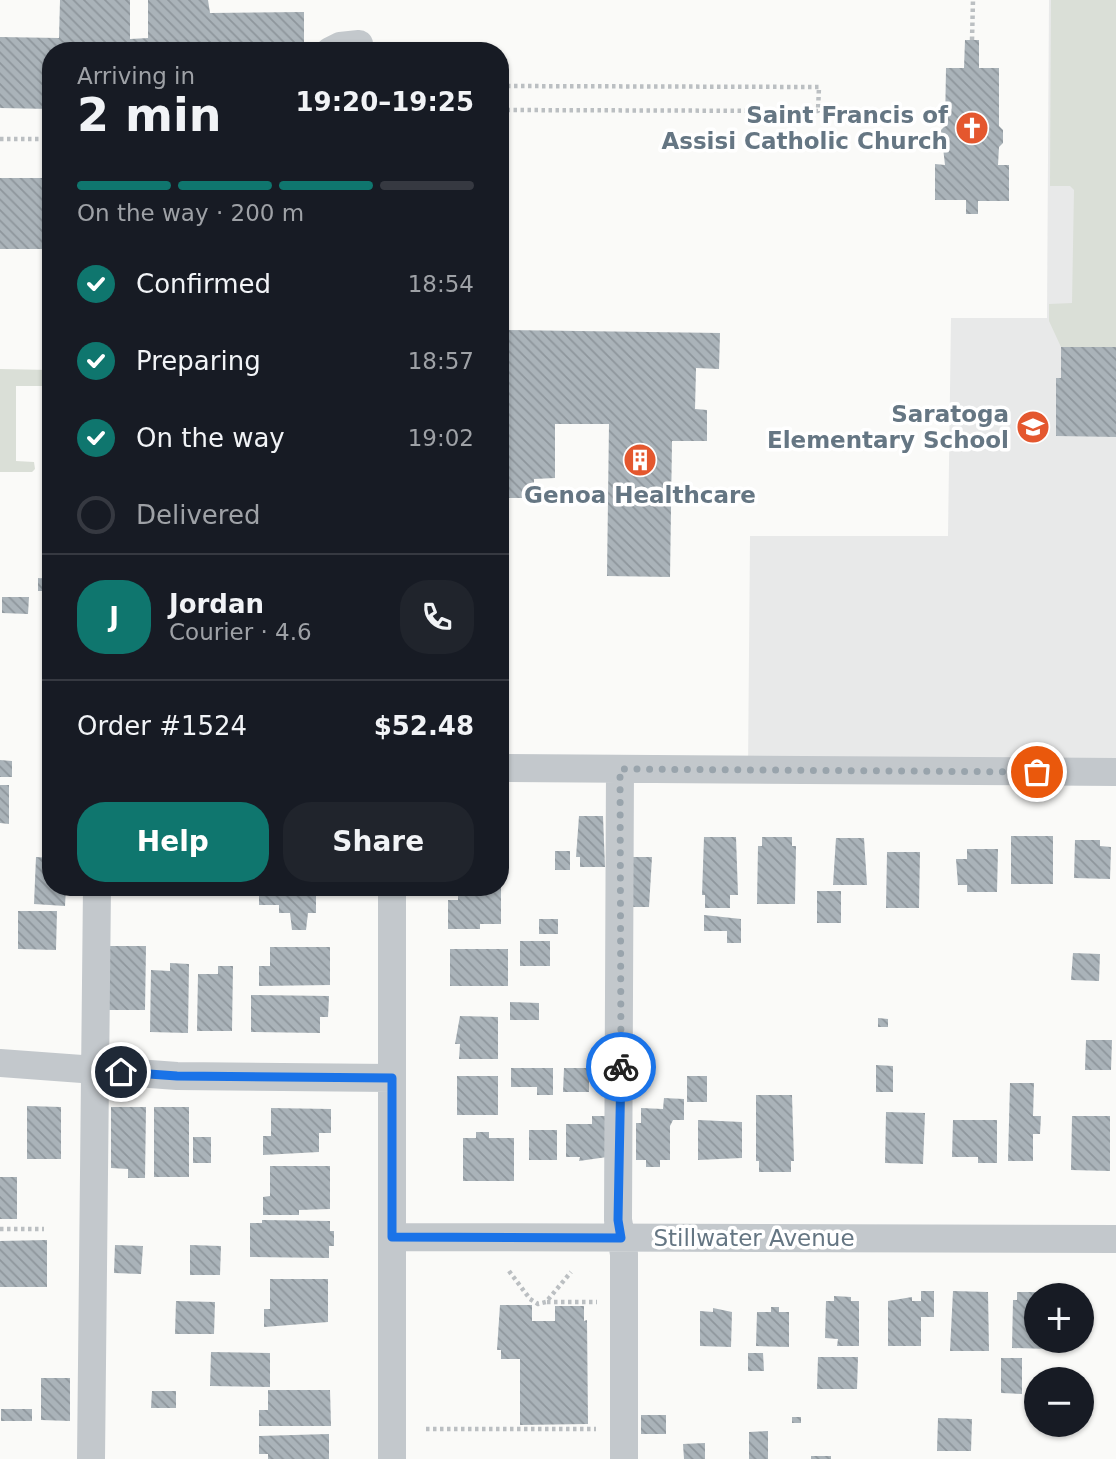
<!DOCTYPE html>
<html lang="en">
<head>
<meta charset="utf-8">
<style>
	:root { --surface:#171b24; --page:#20242c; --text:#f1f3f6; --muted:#9ea1a6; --line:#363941; --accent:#0f766e }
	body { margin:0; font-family:"DejaVu Sans",sans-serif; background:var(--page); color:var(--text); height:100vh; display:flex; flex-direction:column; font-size:26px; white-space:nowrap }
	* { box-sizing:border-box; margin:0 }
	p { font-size:23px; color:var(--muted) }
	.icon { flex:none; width:38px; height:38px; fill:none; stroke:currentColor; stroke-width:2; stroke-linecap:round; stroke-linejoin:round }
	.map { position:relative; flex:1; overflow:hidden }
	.drawer { position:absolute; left:42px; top:42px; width:467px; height:854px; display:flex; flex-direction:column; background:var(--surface); border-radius:28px; box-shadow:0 2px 5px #0004 }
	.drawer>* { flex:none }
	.fabs { position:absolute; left:1024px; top:1283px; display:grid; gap:14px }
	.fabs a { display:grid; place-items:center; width:70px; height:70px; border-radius:50%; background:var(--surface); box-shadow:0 2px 5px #0004; font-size:35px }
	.pin { position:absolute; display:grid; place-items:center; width:60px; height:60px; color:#fff; margin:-30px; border:4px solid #fff; border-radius:50%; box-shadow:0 2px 7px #0007 }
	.courier { position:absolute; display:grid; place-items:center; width:70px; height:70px; margin:-35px; border:5px solid #1a73e8; border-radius:50%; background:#fff; color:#222; box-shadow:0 2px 9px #0007 }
	.overview em { font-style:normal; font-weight:700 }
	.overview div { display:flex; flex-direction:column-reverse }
	.overview { display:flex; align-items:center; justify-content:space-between; height:119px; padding:0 35px }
	h1 { font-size:46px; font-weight:700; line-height:52px }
	.bar { display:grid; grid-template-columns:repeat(4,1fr); gap:10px 7px; align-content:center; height:84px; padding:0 35px }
	.bar i { height:9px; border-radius:5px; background:var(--line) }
	.bar .current { background:var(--accent) }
	.bar p { grid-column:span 4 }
	.line { display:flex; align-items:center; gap:18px; padding:0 35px; border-top:2px solid var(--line) }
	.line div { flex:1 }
	.round { display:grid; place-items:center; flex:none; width:74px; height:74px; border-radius:28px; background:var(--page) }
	ol { padding:0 35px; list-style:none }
	li { display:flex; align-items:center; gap:21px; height:77px }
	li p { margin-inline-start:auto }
	li .icon { padding:7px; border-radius:50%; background:var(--accent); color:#fff; stroke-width:4 }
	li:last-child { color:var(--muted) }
	li i { width:38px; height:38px; border:4px solid var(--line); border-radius:50% }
	.primary-button { display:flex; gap:14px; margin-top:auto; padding:14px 35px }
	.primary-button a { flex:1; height:80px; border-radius:28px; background:var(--accent); color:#fff; font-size:28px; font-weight:700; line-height:80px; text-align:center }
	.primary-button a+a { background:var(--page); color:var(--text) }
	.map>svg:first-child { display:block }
</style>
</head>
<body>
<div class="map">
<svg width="1116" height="1459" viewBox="0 0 1116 1459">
	<defs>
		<pattern id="building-back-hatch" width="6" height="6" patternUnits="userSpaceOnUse" patternTransform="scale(1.75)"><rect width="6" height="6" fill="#aab3b9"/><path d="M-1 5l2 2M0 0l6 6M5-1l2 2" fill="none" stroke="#8e969c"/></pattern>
	</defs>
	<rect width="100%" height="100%" fill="#fafaf8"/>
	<!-- built -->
	<path fill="#e8e9e9" d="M1049 0H1116V772L748 770 750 536H948L951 318H1047Z"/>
	<!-- grass -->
	<path fill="#dadfd7" d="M1051 0H1116V347H1061L1049 321V304L1072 303 1074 190 1070 186H1050Z
		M0 369 51 370V386H16V461L34 462 35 469 32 472H0Z"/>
	<!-- building -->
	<path fill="url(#building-back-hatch)" d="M60 0H130V39L148 38V0H208L210 13 304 12V51H51V109L0 108V37L59 38Z
		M965 40H979V68H999V126L1003 130V143L999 147 998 165H1009V201H978V214H966V200H935V164L945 165 941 130 945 126 946 68H964Z
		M0 178H51V249H0Z
		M500 330 720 333 719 369 696 368 695 409 707 410V441H672L670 577 607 576 609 424H555V478L534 479V498H500Z
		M1061 347H1116V437L1056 436V378H1061Z
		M38 578 51 579V591H38Z
		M2 597H29L28 614 2 613Z
		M0 760 12 761V777H0Z
		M0 785H9V824L0 823Z
		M579 816H603L605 867H580V857H576Z
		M1011 836H1053V884H1011Z
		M704 837H736L738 895H730V908H705V895H702Z
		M762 837H792V846H796L795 904H757L758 846H762Z
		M836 838H864L867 885H833Z
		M1075 840H1100V846L1111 847 1110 879 1074 878Z
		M967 849H998L997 892H967V885H958L956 859H967Z
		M555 851H570V870H555Z
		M887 852H920L919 908H886Z
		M36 857 51 858V887H66L65 906 34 904Z
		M622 857H652L649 907H623Z
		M259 887H316V913H308L306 930H292L290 913H279V905H259Z
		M458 887H501V924H480V929H448V900H458Z
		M817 891H841V923H817Z
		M18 911H57L56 950 18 949Z
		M704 915 741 919V943H727V931H704Z
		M539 919H558V934H539Z
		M520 941H550V966H520Z
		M109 946H146L145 1010H109Z
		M270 947H330V985L259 986V966H270Z
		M450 949H508V986H450Z
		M1073 953 1100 954 1099 981 1071 980Z
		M170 963 189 964 188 1033 150 1032 151 970 170 971Z
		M218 966H233L232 1031H197L198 974H218Z
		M251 995 329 996 328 1017H320V1033L251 1032Z
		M510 1002 539 1003V1020H510Z
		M460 1016 498 1017V1059H459L460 1044H455Z
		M878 1018 888 1019V1027H878Z
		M1086 1040H1112L1111 1070H1085Z
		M876 1065 893 1066V1092H876Z
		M631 1067H640V1080H630Z
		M511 1068H553V1095H537V1087H511Z
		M564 1068H589V1092H563Z
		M457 1076H498V1115H457Z
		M687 1076H707V1102H687Z
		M1010 1083H1034L1033 1116H1041L1040 1134H1033V1161H1008Z
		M756 1095H792L794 1161H791V1172H759V1161H756Z
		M664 1098 684 1099V1120H673L670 1126V1160H660V1167H646V1160H636V1123H641V1108L663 1109Z
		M27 1106 61 1107V1159H27Z
		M111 1107H146L145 1178H128V1169L111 1168Z
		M154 1107H189V1177H154Z
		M271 1108 331 1109V1133H319V1152L263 1155V1136H271Z
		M886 1112 925 1113 923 1164 885 1163Z
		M592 1116H607V1157L579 1161 580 1157H566V1124H592Z
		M1072 1116H1110V1171L1071 1170Z
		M698 1120 742 1122V1158L698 1160Z
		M953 1120H997V1163H978V1157H952Z
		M529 1130H557V1160H529Z
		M476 1132H489V1138H514V1181H463V1138H476Z
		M193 1137H211V1163H193Z
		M270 1166H330V1209L299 1210V1215H263V1197L270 1196Z
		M0 1177H17V1219H0Z
		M262 1220 330 1221V1231H334V1246H329V1258L250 1257V1223H262Z
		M47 1240V1287H0V1241Z
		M115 1245 143 1246 141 1274 114 1273Z
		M190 1245 221 1246 220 1275H190Z
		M270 1279H328V1322L264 1327V1309H270Z
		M921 1291H934V1317H921V1346H888V1301L912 1297V1301H921Z
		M953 1291 988 1292 989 1351H950Z
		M1017 1292H1049V1295H1036V1340H1050V1349L1012 1348 1013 1300H1017Z
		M834 1296 851 1297V1301H859V1346H837L838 1339 825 1338 826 1301H834Z
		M176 1301 215 1302 214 1334H175Z
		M500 1305H532V1321H555V1306H584V1321L587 1320 588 1424 520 1425V1359H501V1350H497Z
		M771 1307H779V1312H789V1347L756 1346 757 1312H771Z
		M713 1308 732 1312 731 1347 700 1346V1311L713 1312Z
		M211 1352 270 1353V1387L210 1386Z
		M748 1353H763L764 1371H748Z
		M818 1357H858L857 1389H817Z
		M1001 1358H1022V1394L1001 1393Z
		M41 1378H70V1421L41 1420Z
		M268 1390H330L331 1426H259V1410H268Z
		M152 1391H176V1408H151Z
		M1 1409H32V1421H1Z
		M641 1415H666V1434H641Z
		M792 1417H801V1423H792Z
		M938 1418 972 1419 971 1451H937Z
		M768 1431V1459H749V1432Z
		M329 1434V1459H268V1454H259V1436Z
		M705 1443V1459H684L683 1444Z
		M811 1456H831V1459H811Z"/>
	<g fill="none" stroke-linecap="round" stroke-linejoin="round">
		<!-- path -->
		<path stroke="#bbbfc2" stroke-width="4.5" stroke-dasharray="3.5 3.5" stroke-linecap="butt" d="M972 40 973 0
			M500 86 819 87 818 111 500 110
			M0 139H51
			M0 1229H44
			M509 1271 530 1299 538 1304 546 1302 571 1272
			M547 1302H597
			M426 1429H596"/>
		<!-- minor -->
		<path stroke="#c3c8cc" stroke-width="28" d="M330 51 340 46 359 44
			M500 768 1116 772
			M620 769 618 1220 624 1254V1459
			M392 887V1459
			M0 1063 177 1076 392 1078
			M392 1237 1116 1239
			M91 1459 97 887"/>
	</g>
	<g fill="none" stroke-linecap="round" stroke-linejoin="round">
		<!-- done -->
		<path stroke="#99a4ac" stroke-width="7" stroke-dasharray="0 12.6" d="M621 1067 620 769 1037 772"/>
		<!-- route -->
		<path stroke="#1a73e8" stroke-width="9" d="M121 1072 177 1076 392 1078V1237L621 1238 618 1220 621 1067"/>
	</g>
	<!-- icons -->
	<defs>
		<symbol id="church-disc" viewBox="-11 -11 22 22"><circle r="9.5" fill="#e4572e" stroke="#fff"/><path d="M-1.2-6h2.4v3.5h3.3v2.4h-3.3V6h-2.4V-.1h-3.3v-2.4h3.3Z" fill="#fff"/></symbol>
		<symbol id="school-disc" viewBox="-11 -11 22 22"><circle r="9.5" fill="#e4572e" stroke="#fff"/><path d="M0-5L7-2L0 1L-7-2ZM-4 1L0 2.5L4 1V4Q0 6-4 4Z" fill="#fff"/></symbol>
		<symbol id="building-disc" viewBox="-11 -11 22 22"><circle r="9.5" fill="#e4572e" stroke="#fff"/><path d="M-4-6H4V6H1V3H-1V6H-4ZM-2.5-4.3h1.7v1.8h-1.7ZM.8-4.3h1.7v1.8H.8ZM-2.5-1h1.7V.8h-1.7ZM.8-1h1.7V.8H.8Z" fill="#fff"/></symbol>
	</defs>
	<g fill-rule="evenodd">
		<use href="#church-disc" x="953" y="109" width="38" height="38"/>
		<use href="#school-disc" x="1014" y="408" width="38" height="38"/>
		<use href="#building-disc" x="621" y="441" width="38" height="38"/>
	</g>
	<g text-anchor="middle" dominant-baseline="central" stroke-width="7" stroke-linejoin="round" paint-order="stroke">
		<!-- poi labels -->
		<g font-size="23" font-weight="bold" fill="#657683" stroke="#fff" text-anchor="end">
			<text x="948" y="115">Saint Francis of<tspan x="948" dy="26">Assisi Catholic Church</tspan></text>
			<text x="1009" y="414">Saratoga<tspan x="1009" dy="26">Elementary School</tspan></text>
			<text x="640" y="495" text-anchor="middle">Genoa Healthcare</text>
		</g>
		<!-- street labels -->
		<g font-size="23" fill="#657683" stroke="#fff">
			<text x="754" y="1238">Stillwater Avenue</text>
		</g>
	</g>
</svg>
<div class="fabs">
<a>+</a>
<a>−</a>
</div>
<div class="pin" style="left:1037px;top:772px;background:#ea580c"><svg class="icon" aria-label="bag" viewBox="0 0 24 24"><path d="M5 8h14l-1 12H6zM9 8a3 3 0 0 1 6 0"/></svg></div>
<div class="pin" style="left:121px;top:1072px;background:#1f2937"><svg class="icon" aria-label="home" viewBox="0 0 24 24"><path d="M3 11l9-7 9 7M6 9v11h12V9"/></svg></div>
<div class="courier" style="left:621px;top:1067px"><svg class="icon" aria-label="bike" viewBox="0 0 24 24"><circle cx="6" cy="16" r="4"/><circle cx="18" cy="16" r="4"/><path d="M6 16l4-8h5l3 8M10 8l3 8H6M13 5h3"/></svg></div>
<section class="drawer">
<div class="overview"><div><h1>2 min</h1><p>Arriving in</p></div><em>19:20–19:25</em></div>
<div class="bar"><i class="current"></i><i class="current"></i><i class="current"></i><i></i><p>On the way · 200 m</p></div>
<ol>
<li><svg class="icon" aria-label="check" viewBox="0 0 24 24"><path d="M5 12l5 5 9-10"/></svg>Confirmed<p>18:54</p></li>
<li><svg class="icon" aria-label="check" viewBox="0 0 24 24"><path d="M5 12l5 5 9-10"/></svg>Preparing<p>18:57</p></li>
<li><svg class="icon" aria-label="check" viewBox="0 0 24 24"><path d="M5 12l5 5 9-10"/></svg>On the way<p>19:02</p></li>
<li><i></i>Delivered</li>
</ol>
<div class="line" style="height:126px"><b class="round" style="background:var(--accent);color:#fff">J</b><div><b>Jordan</b><p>Courier · 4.6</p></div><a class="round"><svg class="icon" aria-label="phone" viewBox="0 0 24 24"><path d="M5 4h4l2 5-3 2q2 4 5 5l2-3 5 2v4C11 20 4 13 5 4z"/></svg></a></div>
<div class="line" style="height:91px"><div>Order #1524</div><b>$52.48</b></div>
<div class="primary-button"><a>Help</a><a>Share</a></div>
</section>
</div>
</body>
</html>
